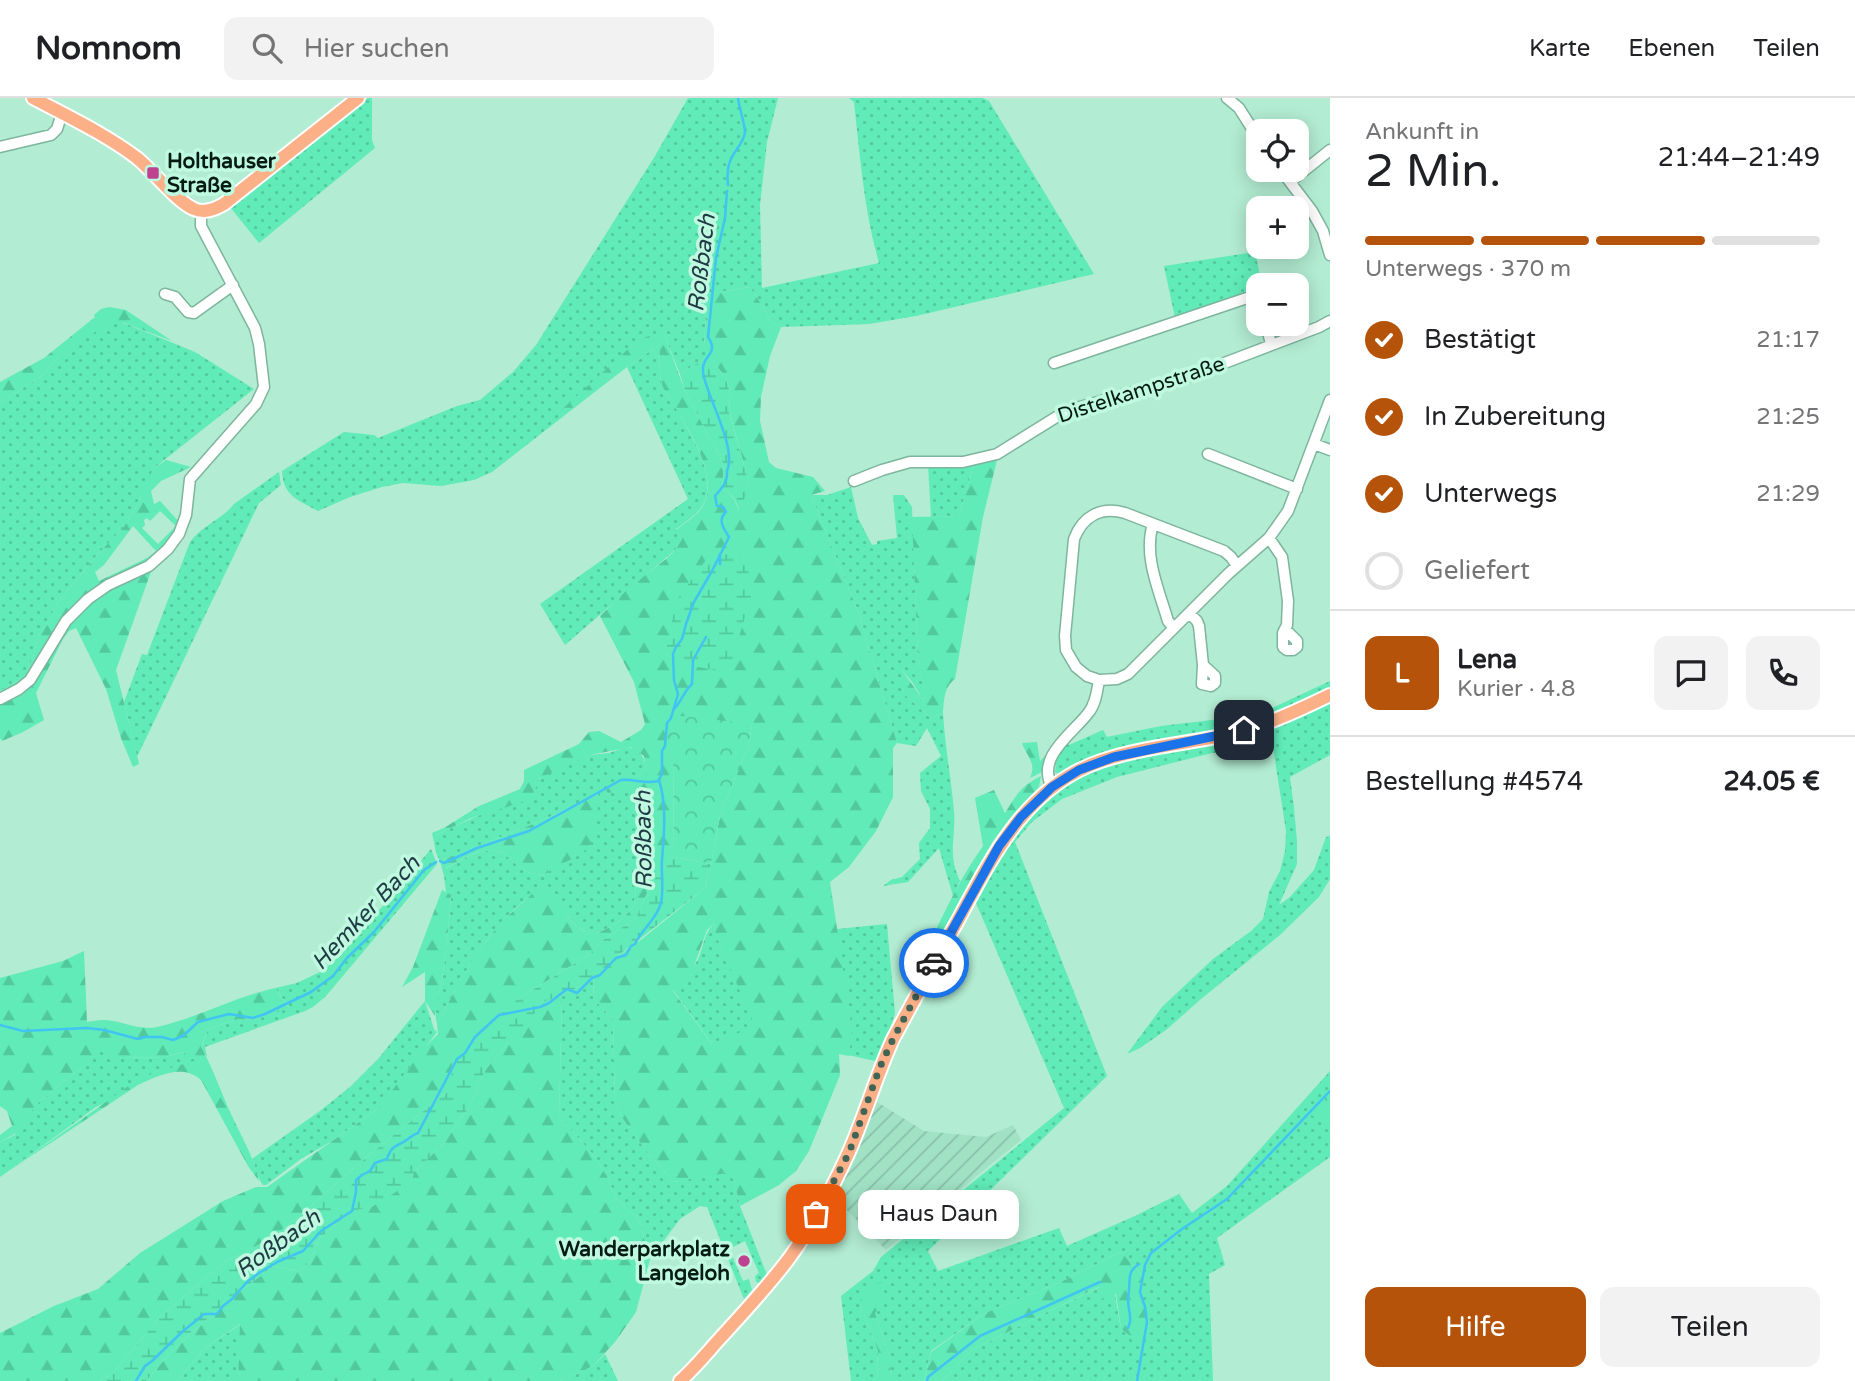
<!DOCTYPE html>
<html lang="de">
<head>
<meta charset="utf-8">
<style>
	:root { --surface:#fff; --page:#f2f2f2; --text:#202124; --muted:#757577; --line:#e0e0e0; --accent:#b45309 }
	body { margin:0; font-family:"Varela Round",sans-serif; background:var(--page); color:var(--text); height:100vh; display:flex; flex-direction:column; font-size:26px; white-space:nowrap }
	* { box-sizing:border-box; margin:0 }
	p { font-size:23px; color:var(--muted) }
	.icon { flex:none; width:38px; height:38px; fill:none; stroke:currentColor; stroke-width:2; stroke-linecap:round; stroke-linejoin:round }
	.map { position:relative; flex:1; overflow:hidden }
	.sheet { display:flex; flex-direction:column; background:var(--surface); width:525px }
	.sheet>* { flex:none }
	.buttons { position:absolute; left:1246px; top:21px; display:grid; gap:14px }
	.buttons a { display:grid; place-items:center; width:63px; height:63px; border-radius:14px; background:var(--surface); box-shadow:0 4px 18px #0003; font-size:35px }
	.pin { position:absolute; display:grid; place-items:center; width:60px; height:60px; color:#fff; margin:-30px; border-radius:14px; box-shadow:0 4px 10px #0006 }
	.courier { position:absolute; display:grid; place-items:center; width:70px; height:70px; margin:-35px; border:5px solid #1a73e8; border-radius:50%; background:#fff; color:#222; box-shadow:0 2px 9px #0007 }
	.bubble { position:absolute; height:49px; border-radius:14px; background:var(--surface); box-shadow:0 4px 18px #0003; font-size:23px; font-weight:600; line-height:49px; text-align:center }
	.overview em { font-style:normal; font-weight:600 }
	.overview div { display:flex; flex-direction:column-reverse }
	.overview { display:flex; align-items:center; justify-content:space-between; height:119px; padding:0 35px }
	h1 { font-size:46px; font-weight:600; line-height:52px }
	.bar { display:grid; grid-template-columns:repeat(4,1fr); gap:10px 7px; align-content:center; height:84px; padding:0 35px }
	.bar i { height:9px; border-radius:5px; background:var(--line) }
	.bar .on { background:var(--accent) }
	.bar p { grid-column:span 4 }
	.line { display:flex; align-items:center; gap:18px; padding:0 35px; border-top:2px solid var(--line) }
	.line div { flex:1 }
	.round { display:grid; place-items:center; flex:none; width:74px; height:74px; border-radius:14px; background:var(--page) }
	ol { padding:0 35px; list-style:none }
	li { display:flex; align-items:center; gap:21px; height:77px }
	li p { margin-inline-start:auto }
	li .icon { padding:7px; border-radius:50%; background:var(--accent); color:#fff; stroke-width:4 }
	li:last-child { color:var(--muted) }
	li i { width:38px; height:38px; border:4px solid var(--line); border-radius:50% }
	.button { display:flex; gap:14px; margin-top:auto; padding:14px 35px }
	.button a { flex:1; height:80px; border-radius:14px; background:var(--accent); color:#fff; font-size:28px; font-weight:600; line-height:80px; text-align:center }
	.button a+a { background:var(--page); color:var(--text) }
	header { display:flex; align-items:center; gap:42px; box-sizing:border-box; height:98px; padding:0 35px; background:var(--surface); border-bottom:2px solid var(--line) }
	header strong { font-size:33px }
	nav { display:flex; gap:38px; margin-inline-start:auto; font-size:24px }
	.search { width:490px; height:63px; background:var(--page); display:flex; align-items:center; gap:18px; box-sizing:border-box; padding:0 24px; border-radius:14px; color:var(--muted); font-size:26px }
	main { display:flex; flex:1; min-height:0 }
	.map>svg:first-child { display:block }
</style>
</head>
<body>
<header>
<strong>Nomnom</strong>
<div class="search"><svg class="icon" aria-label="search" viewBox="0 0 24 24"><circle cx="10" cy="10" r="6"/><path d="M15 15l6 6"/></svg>Hier suchen</div>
<nav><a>Karte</a><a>Ebenen</a><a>Teilen</a></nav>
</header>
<main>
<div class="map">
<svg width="1330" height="1283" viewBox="0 0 1330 1283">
	<defs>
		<pattern id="industrial-furrows" width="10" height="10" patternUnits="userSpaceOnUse" patternTransform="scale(1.75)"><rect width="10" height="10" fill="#a1e2c5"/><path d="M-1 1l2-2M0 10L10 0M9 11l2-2" fill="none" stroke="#89c1a8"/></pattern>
		<pattern id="grass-dots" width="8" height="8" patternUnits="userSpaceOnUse" patternTransform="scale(1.75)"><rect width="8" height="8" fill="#60ebb8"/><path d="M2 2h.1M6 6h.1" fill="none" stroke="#52c99d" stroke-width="1.8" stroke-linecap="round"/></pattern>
		<pattern id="forest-firs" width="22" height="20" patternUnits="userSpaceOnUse" patternTransform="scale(1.75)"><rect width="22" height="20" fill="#60ebb8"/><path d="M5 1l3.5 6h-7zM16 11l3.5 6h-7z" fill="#52c99d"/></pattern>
		<pattern id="wetland-marsh" width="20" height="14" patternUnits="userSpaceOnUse" patternTransform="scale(1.75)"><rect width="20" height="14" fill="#60ebb8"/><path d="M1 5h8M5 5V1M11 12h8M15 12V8" fill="none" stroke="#52c99d"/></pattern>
		<pattern id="park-crowns" width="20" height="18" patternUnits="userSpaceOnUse" patternTransform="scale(1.75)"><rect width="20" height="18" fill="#60ebb8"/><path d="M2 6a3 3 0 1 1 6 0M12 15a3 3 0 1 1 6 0" fill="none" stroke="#52c99d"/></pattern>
	</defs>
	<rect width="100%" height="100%" fill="#b2ecd2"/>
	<!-- industrial -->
	<path fill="url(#industrial-furrows)" d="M869 999 924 1033 986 1039 1013 1027 1021 1042 886 1152 829 1094Z"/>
	<!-- grass -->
	<path fill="url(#grass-dots)" d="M368 0H372V42L375 50 259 145 230 109Z
		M688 0H778L767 44 760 107 762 190 879 165C864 113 860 58 854 4L849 0H983L989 3 1094 176 916 218 869 226 781 229C765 222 771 221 763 209 759 202 754 196 750 189L707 196 704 249 710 257 680 276 663 234 559 315 565 317 492 374 474 382 441 388 403 385 382 389 350 399 318 413C298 402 283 398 282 373L344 334 374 337 378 340 457 308 480 302 513 274 536 247 655 58Z
		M1248 155 1256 158 1262 187H1258V192L1175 220 1164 168Z
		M118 224 129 227 195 254 254 291 154 370 140 399 138 406 123 430 97 457 58 504 47 525 39 536 33 559 26 577 0 593V305L43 277 57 261 65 254 107 225Z
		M656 249 659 250C661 262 658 275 662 287 665 295 672 303 676 310 690 336 721 381 701 410 695 418 684 425 676 431L682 441 676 451 565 547 540 506 688 401 627 269Z
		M974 365 959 418 931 419 928 366Z
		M279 374 281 387 259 405 137 659 124 604 142 556 147 557 190 444C201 428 224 420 234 406Z
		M851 389 858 420 872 447 877 446V443L897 440 893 397H904L912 409 918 563 928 609 912 584 902 572 904 596 931 620 943 615C945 648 951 680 954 713 956 742 947 755 960 783L953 798 939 750 908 784 883 788 891 782 902 779 920 761 919 745 930 730V711L921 693 920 675 941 658 927 630 916 648 897 645 859 516 811 397H827Z
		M1330 583V592L1261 622 1061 677 1055 674 1057 658 1066 643 1069 647 1103 632 1107 639 1161 628 1245 618 1272 610Z
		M1330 602V657L1290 679 1294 710 1297 743V766L1279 807 1290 799 1314 772 1326 739 1330 738V781L1319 799 1280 837 1201 901 1166 932 1140 950 1127 956 1162 909 1213 861 1251 833 1263 821 1269 794 1280 773 1285 753 1286 733 1272 643 1225 655H1212L1117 679 1062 701 1032 724 1015 744 1107 978 928 1153 938 1173 1059 1130 1067 1148 1137 1117 1179 1096 1192 1115 1227 1088 1330 973V1059L1217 1140 1225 1167 1209 1176 1213 1283H942L971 1253 1041 1217 1100 1189 1115 1196 1121 1231 1139 1243 1149 1227 1141 1192 1143 1178 1121 1154 1065 1182 985 1215 931 1253 924 1283H890L891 1262 875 1215 859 1203 878 1253 877 1283H851L841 1198 873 1173 881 1159 1064 1010 976 805 977 800 1007 746 1021 726 1057 691 1087 674 1134 658 1231 642Z
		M626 649C645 650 645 665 648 681L621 682 606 692 608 696C622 688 631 688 642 701L643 724 634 808C626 818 616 827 604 832 603 832 595 836 594 836 577 837 554 799 544 786 529 799 512 812 499 827 473 857 455 892 437 926 433 912 440 896 442 882 446 854 449 826 451 798L446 794 444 778 441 767 447 770C459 763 478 751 493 753 516 755 514 779 546 776L554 769 584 753 598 696 543 722 440 763 436 755 433 739C466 722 500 709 534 694L536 685 543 677 590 657 609 655Z
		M431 751 437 766 326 898 313 909 305 913 205 949 207 959 201 950 208 931 238 921 254 922 289 909 275 890 297 885 322 873 341 857Z
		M714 825 715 835 756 928 713 947 673 892C683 886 692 872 698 861 704 848 703 837 714 825Z
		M887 826 895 915 892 925 875 963 839 955 837 831Z
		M593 876 594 901 613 922 615 1005 623 1021 648 1055 674 1084 732 1073 740 1108 767 1177 759 1185 756 1184 755 1178 759 1175 745 1143 729 1151 743 1183 749 1181 752 1192 744 1201 707 1109 700 1108 680 1121 650 1161 639 1122 616 1100 607 1078 591 1054 559 1019 562 898 578 889Z
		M425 903 434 931 437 934 379 1010 332 1043 301 1061 266 1087H263C257 1080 256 1069 252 1061L320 1013 351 988 378 961Z
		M100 951 122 960 165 959 184 954 200 959 201 962 156 974 107 1004 96 1009 0 1079V1044L15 1037 29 1015 39 1004 75 974 80 972Z
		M241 1226 238 1283H177L205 1250Z
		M605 1256 618 1283H560L593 1268Z"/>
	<!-- forest -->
	<path fill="url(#forest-firs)" fill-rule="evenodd" d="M750 189C754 196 759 202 763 209 771 221 765 222 781 229L770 258 761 299 760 323 769 364 776 370 813 379 825 393 811 397 859 516 897 645 893 650V699L876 733 849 769 830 784 852 930 849 958 839 956 840 977 809 1053 796 1073 779 1087 740 1108 732 1074 674 1084 648 1055 623 1021 615 1005 613 922 594 901 593 876 642 841 705 790 711 766 720 718 749 646 752 626 673 648 674 759 652 784 636 820 603 842 590 856 518 901 451 991 369 1057 297 1120 270 1141 225 1164 161 1218 113 1275 100 1283H0V1235L54 1208 98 1191 140 1155 223 1103 256 1089H267L379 1010 423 951 438 936 437 926 461 881 478 854 500 825 544 785C554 798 576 837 594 836 595 836 602 833 604 832 616 827 626 818 634 808L643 724 642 701C631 688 622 689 608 696L606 692 621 683 647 680 644 658 631 649 590 657 540 680 534 694 529 702 471 720 433 739 432 735 444 730 479 708 520 691 524 683V672L579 646 589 634 599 633 621 644 641 632 645 626 634 584 600 518 627 492 667 460 676 451 682 441 676 432C684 425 695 419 701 411 721 382 691 335 676 311 672 303 665 295 662 287 658 275 661 263 659 250L656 249 627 269 565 317 558 315 638 242 663 233 685 293 722 363 724 371 722 391C732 394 736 404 739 413L749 385 729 312 730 295 726 279 717 269 704 249 707 196ZM714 825 715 835 755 928 712 946 673 893 690 879 707 832Z
		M109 209 126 212 172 243 124 225H108L57 261 43 277 0 305V284L44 260 95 219 94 217 101 211Z
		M166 362 191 369 161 383 151 393 154 406 160 403 180 425 169 444 147 464 89 494 71 513 29 578 3 597 0 593 26 577 33 559 39 536 47 525 58 504 97 457 123 430 138 406 143 390 154 370ZM160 413 176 428 158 446 142 430 145 427 144 422 147 420 150 423ZM133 428 156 453 147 460 99 483 95 474 104 467Z
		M997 362 983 419 955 581C944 589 944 602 943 615L931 620 904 596 901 571 927 607 918 563 912 419 959 418 974 365Z
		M152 471 116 572 139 666 133 669 121 640 106 591 76 530 69 533 63 541 36 595 44 622 23 634 2 643 0 640V605L24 591 69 523 101 495Z
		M1037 644 1040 663 1046 657 1042 674 1030 680C1037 665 1027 659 1022 645Z
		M1041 678 1039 689 1012 718 993 743 924 868 919 865C940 825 957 784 983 748L975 700 994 692 1005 715C1016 697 1021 688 1041 678Z
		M599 696C597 713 599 742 584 753 572 763 557 766 546 776 514 779 516 755 493 753 477 751 459 763 446 770L441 767 440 763 543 722Z
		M442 792 451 797C448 838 444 878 435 918L425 903V874L402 889 413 869Z
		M84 853 87 924C92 923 98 922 103 922 121 922 139 933 157 929 197 920 235 899 275 890L289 910 254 922 238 921 208 931 201 949C213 970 221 994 231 1016 241 1038 254 1059 259 1083L248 1068 201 982C183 965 157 978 138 987L1 1078 137 982 156 974 201 961 200 959 190 961 183 954 165 959 122 960 100 952 80 972 75 974 39 1004 23 1024 24 1031 0 1044V1037L12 1028 7 1013 0 1008V880L63 863Z
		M562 898 559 1019 591 1054 607 1078 616 1100 639 1122 650 1161 636 1214 615 1244 593 1268 560 1283H238L240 1226 205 1250 177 1283H146C182 1238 227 1204 273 1168L298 1173 310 1164 318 1142 344 1119 352 1113 373 1108 414 1074 442 1047 468 1011 486 971 545 902Z
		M1121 1154 1143 1178 1141 1192 1149 1227 1139 1244 1121 1231 1116 1196 1101 1201 1099 1189 1041 1217 971 1253 942 1283H924L931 1254 985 1215 1065 1182Z
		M882 1183C886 1194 883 1206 875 1215L891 1262 890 1283H877L878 1253 859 1203 871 1190Z"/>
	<!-- wetland -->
	<path fill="url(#wetland-marsh)" d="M710 257 717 269 726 279 730 295 729 313 749 385 740 415C737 405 733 394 722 391L724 371 722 363 685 293 680 276Z
		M711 455 746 458 752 496 728 575 664 562 676 503Z
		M674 759 711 766 705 790 578 889 562 898 545 903 486 971 468 1011 442 1047 414 1074 413 1079 409 1086 373 1108 353 1113 344 1119 318 1142 310 1164 298 1173 273 1168C227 1204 182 1238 146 1283H100L113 1275 161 1218 225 1164 270 1141 297 1120 369 1057 451 991 452 957 518 901 590 856 603 842 636 820 652 784Z"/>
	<!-- park -->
	<path fill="url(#park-crowns)" d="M673 617 752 626 749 646 720 718 711 766 674 759 673 648 665 647 668 624Z
		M1330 992V1031L1310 1016Z"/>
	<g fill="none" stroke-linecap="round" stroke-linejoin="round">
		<!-- stream -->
		<path stroke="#41c4f2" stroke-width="2.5" d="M728 87C727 78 727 68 732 59 736 51 744 44 745 34 745 27 739 9 738 0
			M720 466V456
			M674 611C682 603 684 593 692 586L693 562 706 539
			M440 763 444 765 477 750 529 733 621 682C634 680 644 687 658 683
			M0 927 23 933 87 930 104 932 138 941 145 939H162L173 942 183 938 198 924 229 916 253 920 265 916 311 894 333 878 347 860 374 834 424 772 436 764
			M1128 1230C1133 1221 1128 1212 1128 1202 1128 1199 1129 1194 1129 1191 1130 1179 1128 1173 1139 1166
			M136 1283 145 1268 152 1263 182 1234 204 1216H217L223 1208 232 1201 247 1184 259 1175 277 1164 303 1153 321 1133 352 1113 356 1094V1082L362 1077 370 1073 375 1065 387 1061C392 1046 397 1049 408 1041 411 1039 414 1036 418 1035L457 961 465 955 475 939 499 917 540 909 549 905 567 891 577 895 592 880 600 877 616 860 626 857 631 848 635 846C641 832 657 821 661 805 664 792 661 776 662 762 664 736 667 707 659 682L662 675V653L665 648 667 625 671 620 678 596 674 582 673 556 676 549 682 541 686 526 694 504 712 473 729 439C724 431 717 422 726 414L723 409 717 408 715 398C722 390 728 384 727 373 737 351 709 302 704 279 699 261 713 258 712 249 712 245 710 242 708 239L716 160 725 120 727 93
			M927 1283 928 1279 980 1238 1100 1184
			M1137 1283 1147 1224 1145 1209 1140 1194 1145 1167 1151 1155 1182 1131 1227 1101 1330 993"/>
		<defs>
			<path id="minor" d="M1227 0 1239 10 1258 40
				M0 49 51 37 57 31 62 15
				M1281 72 1312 113 1323 133 1330 157
				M1290 84 1330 52
				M165 196 175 199 188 214 194 215 233 187
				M1266 226 1271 246
				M1054 265 1247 200 1252 199 1258 201
				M1314 346 1330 352
				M1208 356 1297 391
				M854 383 882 372 910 364H963L997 356 1066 313 1193 277 1319 229 1330 223
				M1153 426C1143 458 1159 492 1168 523L1174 530
				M1269 440 1282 459 1288 503 1287 527 1283 535V549L1287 552H1293L1297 549V543L1285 531
				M1237 468 1231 459 1224 453 1125 415C1101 408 1083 418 1074 441L1065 538 1066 552 1076 569 1087 578 1099 582 1117 581 1128 576 1228 476 1269 440 1288 413 1330 302
				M1189 515 1197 523 1199 528 1203 567 1202 586 1211 588 1215 585V578L1203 567
				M0 601 19 591 30 582 66 523 88 501 108 487 149 468 168 451 179 436 186 417 190 381 256 306 264 289 259 246 255 230 201 128V113
				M1052 689C1035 658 1075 634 1089 614 1096 605 1097 593 1099 582"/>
			<path id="major" d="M33 0C69 19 105 36 137 60 153 73 177 104 194 111 204 116 215 111 224 106L358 0
				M680 1283C696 1269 709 1252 724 1236 747 1211 770 1186 790 1159 813 1127 832 1091 848 1056 865 1018 876 978 893 941 914 902 935 863 957 824 992 759 1026 688 1101 663 1142 649 1185 646 1226 637 1263 629 1297 613 1330 597"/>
		</defs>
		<!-- minor casing -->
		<use href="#minor" stroke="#7db59d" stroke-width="13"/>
		<!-- major casing -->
		<use href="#major" stroke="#fff" stroke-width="16"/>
		<!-- minor -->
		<use href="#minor" stroke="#fff" stroke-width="10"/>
		<!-- major -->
		<use href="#major" stroke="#fbb088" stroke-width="12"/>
	</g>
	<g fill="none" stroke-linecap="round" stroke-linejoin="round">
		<!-- done -->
		<path stroke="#426456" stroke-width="7" stroke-dasharray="0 12.6" d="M816 1116 849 1055 880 969 893 941 934 865"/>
		<!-- route -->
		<path stroke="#1a73e8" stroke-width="9" d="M934 865 999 748 1021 719 1052 689 1079 672 1114 659 1244 632"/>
	</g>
	<!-- markers -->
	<g fill="#bf4290" stroke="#bff9df" stroke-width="2.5">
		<rect x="146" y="68" width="14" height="14" rx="3.5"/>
		<circle cx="744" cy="1163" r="7"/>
	</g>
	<g text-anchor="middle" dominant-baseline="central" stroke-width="7" stroke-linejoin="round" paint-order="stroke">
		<!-- poi labels -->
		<g font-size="21" font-weight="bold" fill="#051b13" stroke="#bff9df" text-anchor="start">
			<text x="167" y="63">Holthauser<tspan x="167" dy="24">Straße</tspan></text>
			<text x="730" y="1151" text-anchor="end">Wanderparkplatz<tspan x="730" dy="24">Langeloh</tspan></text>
		</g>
		<!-- street labels -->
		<g font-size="21" fill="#051b13" stroke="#bff9df">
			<text transform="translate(1141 292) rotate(-18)">Distelkampstraße</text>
		</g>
		<!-- water labels -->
		<g font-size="23" font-style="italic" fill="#1f3a45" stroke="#bff9df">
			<text transform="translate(702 165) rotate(-83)">Roßbach</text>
			<text transform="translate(644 742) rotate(-91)">Roßbach</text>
			<text transform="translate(366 815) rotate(-47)">Hemker Bach</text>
			<text transform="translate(278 1146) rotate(-36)">Roßbach</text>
		</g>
	</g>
</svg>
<div class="buttons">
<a><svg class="icon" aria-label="locate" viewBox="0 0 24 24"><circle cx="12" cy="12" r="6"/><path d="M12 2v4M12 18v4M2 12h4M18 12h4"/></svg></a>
<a>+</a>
<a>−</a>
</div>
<div class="pin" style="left:816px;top:1116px;background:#ea580c"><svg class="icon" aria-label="bag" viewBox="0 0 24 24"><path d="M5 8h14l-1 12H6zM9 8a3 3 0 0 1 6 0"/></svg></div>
<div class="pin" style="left:1244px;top:632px;background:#1f2937"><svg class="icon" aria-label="home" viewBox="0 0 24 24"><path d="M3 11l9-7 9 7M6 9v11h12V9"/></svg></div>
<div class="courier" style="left:934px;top:865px"><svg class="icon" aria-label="car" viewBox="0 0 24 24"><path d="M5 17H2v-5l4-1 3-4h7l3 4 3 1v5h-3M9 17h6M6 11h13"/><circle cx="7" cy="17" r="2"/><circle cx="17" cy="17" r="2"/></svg></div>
<div class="bubble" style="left:858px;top:1092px;width:161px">Haus Daun</div>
</div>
<section class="sheet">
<div class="overview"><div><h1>2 Min.</h1><p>Ankunft in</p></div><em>21:44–21:49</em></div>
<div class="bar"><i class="on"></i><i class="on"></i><i class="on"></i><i></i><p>Unterwegs · 370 m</p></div>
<ol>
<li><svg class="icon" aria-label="check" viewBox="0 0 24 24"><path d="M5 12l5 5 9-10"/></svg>Bestätigt<p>21:17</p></li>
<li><svg class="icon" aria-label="check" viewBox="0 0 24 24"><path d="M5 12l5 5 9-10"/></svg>In Zubereitung<p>21:25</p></li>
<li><svg class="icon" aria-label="check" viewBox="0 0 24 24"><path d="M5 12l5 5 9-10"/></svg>Unterwegs<p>21:29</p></li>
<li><i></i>Geliefert</li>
</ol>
<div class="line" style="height:126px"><b class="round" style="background:var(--accent);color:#fff">L</b><div><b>Lena</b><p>Kurier · 4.8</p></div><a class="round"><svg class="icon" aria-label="chat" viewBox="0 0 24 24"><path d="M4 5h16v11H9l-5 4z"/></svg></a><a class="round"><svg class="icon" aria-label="phone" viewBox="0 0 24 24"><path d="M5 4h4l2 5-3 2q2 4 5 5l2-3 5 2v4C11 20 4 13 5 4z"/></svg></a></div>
<div class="line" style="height:91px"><div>Bestellung #4574</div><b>24.05 €</b></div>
<div class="button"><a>Hilfe</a><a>Teilen</a></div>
</section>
</main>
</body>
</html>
